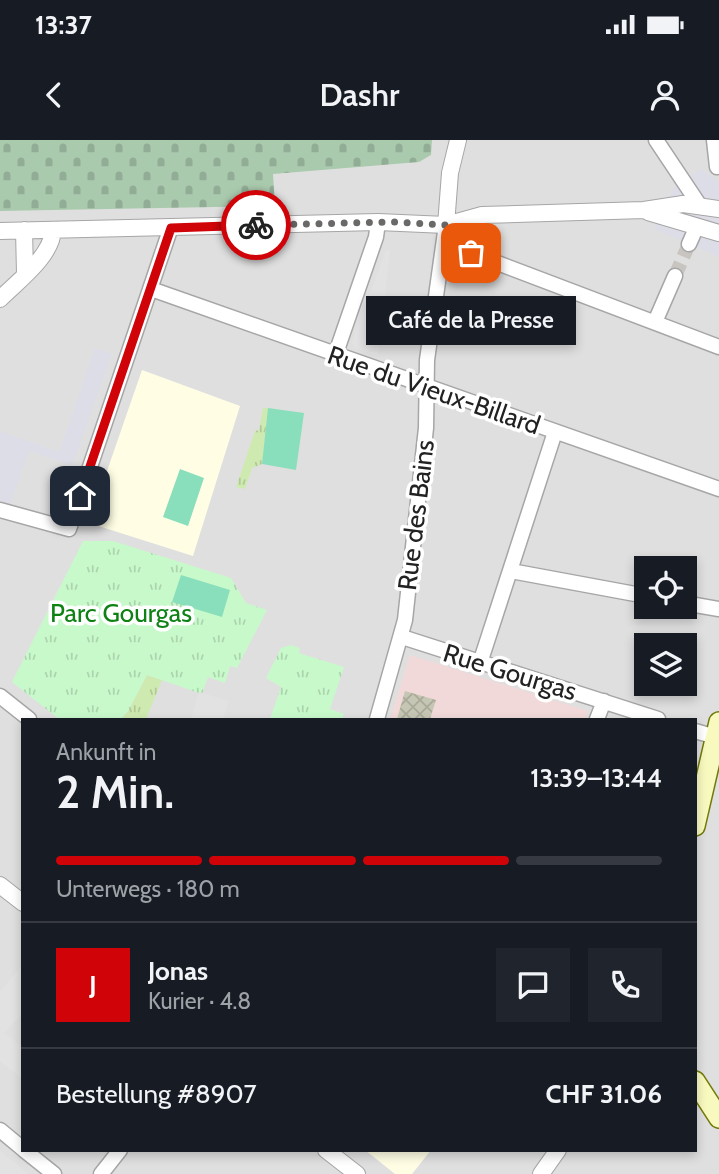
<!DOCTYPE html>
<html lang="de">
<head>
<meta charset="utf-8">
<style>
	:root { --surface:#171b24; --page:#20242c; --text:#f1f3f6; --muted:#9ea1a6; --line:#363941; --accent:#d00309 }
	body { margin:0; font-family:Cabin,sans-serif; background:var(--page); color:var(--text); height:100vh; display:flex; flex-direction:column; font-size:26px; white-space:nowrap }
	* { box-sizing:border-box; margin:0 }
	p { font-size:23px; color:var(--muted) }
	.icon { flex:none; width:38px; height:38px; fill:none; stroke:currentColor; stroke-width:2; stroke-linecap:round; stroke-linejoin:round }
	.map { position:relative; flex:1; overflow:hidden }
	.panel { position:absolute; left:21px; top:578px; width:676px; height:434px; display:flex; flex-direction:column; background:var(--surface); border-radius:0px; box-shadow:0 4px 10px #0003 }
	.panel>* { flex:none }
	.tools { position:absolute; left:634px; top:416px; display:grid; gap:14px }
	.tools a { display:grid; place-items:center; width:63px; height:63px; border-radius:0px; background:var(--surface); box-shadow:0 4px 10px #0003; font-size:35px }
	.pin { position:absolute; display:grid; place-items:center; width:60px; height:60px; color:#fff; margin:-30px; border-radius:14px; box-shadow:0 4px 10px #0006 }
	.courier { position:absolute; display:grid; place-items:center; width:70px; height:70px; margin:-35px; border:5px solid #d00309; border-radius:50%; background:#fff; color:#222; box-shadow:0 2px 9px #0007 }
	.bubble { position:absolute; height:49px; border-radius:0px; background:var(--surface); box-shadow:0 4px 10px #0003; font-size:23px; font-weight:600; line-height:49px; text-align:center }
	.overview em { font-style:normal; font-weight:600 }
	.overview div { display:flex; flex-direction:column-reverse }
	.overview { display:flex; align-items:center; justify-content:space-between; height:119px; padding:0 35px }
	h1 { font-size:46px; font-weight:600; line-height:52px }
	.bar { display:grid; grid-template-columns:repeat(4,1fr); gap:10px 7px; align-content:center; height:84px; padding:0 35px }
	.bar i { height:9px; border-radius:5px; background:var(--line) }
	.bar .selected { background:var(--accent) }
	.bar p { grid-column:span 4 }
	.line { display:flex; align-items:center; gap:18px; padding:0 35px; border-top:2px solid var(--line) }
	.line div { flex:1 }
	.round { display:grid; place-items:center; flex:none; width:74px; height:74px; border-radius:0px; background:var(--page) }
	.status { display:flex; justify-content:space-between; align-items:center; height:49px; padding:0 35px; background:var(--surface); direction:ltr }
	.status svg { height:19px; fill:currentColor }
	header { display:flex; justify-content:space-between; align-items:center; height:91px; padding:0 35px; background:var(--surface); font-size:32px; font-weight:600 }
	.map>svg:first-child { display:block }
</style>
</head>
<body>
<div class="status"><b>13:37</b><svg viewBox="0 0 49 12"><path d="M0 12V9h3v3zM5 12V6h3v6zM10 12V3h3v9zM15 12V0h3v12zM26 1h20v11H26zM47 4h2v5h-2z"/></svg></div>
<header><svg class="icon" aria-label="back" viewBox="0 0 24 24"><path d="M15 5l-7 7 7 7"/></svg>Dashr<svg class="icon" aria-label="person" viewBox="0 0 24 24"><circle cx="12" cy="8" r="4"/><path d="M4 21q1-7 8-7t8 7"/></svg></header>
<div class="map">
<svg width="719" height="1034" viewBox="0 0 719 1034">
	<defs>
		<pattern id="construction-cross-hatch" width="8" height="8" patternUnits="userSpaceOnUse" patternTransform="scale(1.75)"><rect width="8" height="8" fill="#c6c6b4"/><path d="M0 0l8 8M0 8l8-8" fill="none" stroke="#aaaa9a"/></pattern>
		<pattern id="grass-tufts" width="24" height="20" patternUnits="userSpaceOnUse" patternTransform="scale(1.75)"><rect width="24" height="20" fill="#ceeab0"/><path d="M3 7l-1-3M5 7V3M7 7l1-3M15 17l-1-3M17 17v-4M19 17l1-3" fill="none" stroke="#b1c897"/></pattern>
		<pattern id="cemetery-stones" width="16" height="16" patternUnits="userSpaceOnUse" patternTransform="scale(1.75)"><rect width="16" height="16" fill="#aacaae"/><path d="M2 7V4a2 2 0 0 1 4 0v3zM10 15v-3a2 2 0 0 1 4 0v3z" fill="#92ad95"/></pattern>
		<pattern id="park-tufts" width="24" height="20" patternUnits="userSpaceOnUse" patternTransform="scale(1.75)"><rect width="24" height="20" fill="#c8f9cb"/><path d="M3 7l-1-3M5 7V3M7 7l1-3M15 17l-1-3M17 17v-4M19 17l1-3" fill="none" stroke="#acd5ae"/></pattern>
	</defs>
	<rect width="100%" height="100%" fill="#f2eee9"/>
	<!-- residential -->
	<path fill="#e0dfdf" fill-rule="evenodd" d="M0 0H719V1034H0ZM646 429H684V467H646ZM646 506H684V544H646ZM23 579H695V1010H23Z"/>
	<!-- commercial -->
	<path fill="#f1d9d9" d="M410 515 588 571 586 579H390Z"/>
	<!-- education -->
	<path fill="#fffee5" d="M142 230 240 266 193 416 89 383Z
		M365 1010H431L412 1034H395Z"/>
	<!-- construction -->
	<path fill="url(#construction-cross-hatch)" d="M405 551 436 560 430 579H397Z"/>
	<!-- grass -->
	<path fill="url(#grass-tufts)" d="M263 268H268L262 324 252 328 245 349 236 347 255 291 259 290Z
		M147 535 162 540 146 579H121L128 571Z"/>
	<!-- cemetery -->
	<path fill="url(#cemetery-stones)" d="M0 0H432L431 15 419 22 273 34 275 66 0 71Z"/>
	<!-- park -->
	<path fill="url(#park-tufts)" d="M83 401H113L231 438 246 463 267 470 237 528 230 526 225 543 208 537 202 554 147 535 128 571 121 579H59L12 542Z
		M291 505 300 508 299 513 344 527 330 569 344 574 342 579H270L281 547 266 538 281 508Z"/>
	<!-- pitch -->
	<path fill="#89dfbb" d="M268 268 304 273 296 330 262 324Z
		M180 329 204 338 188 386 163 377Z
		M181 435 230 450 222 477 172 462Z"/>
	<!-- parking -->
	<path fill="#e2e2e2" d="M386 110 390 111 378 216 355 208 352 202Z
		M199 552 229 561 223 579H191Z
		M23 824V873L4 893 23 907V939L0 921V852Z
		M0 1011 28 1034H0Z"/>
	<!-- plaza -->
	<path fill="#dddde8" d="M701 29 719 42V117L654 89 676 44Z
		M95 208 112 214 72 326 29 311 10 364 0 361V291L59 312Z"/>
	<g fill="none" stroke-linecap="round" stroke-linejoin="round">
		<!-- minor-tunnel -->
		<path stroke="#c8c5c1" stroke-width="14" stroke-dasharray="14 7" stroke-linecap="butt" d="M675 136 689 104"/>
		<defs>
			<path id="minor" d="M656 0 700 66
				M714 0 717 27
				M446 85 465 109 479 116 719 207
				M689 104 697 86
				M151 149 719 349
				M655 182 675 136
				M335 216 376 97 378 82
				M0 370 69 389 171 87
				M511 431 646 456
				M684 463 719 469
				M402 497 658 579
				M480 523 555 292
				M0 556 29 579
				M377 579 405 480 426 288 427 220 446 85
				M597 579 604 561
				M695 591 716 597
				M0 990 23 1009
				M24 1010 54 1034
				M101 1034 120 1010"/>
			<path id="tertiary" d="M648 72 719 93
				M446 85 450 33 458 0
				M24 90 25 133
				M0 91 378 82 446 85 482 75 644 70 683 64 719 69
				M0 159C18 141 52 116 53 90
				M0 745 23 763
				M326 1010 357 1034
				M541 1034 558 1010"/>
			<path id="secondary" d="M695 686 719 582
				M695 941 719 978"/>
		</defs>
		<!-- minor casing -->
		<use href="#minor" stroke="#a6a6a6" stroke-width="17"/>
		<!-- tertiary casing -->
		<use href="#tertiary" stroke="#a6a6a6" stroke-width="18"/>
		<!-- secondary casing -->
		<use href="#secondary" stroke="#717a07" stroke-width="22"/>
		<!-- minor -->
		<use href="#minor" stroke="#fff" stroke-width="14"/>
		<!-- tertiary -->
		<use href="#tertiary" stroke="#fff" stroke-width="16"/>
		<!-- secondary -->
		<use href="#secondary" stroke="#f8f9bf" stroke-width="19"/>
	</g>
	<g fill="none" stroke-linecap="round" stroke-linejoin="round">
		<!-- done -->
		<path stroke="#6b6968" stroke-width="7" stroke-dasharray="0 12.6" d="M256 85 396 82 446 85 471 113"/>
		<!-- route -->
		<path stroke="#d00309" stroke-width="9" d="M80 356 171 88 256 85"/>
	</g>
	<g text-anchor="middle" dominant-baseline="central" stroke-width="7" stroke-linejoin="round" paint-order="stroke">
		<!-- street labels -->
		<g font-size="26" fill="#222" stroke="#fff">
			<text transform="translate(434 250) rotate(19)">Rue du Vieux-Billard</text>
			<text transform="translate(416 375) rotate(-83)">Rue des Bains</text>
			<text transform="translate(510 532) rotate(17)">Rue Gourgas</text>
		</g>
		<!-- park labels -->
		<g font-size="26" fill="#0e8214" stroke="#fff">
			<text x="121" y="473">Parc Gourgas</text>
		</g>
	</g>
</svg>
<div class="tools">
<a><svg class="icon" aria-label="locate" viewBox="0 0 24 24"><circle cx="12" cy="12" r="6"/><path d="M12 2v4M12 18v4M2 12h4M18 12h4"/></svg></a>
<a><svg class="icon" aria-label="layers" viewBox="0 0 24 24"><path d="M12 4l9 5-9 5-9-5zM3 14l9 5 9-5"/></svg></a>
</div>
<div class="pin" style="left:471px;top:113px;background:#ea580c"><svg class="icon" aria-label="bag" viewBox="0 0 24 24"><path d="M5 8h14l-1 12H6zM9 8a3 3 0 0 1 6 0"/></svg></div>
<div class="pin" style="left:80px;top:356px;background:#1f2937"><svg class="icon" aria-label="home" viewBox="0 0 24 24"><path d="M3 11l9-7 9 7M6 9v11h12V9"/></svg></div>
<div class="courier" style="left:256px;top:85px"><svg class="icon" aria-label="bike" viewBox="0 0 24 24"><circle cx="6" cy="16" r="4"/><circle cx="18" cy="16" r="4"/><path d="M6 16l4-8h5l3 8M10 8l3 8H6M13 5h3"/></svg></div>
<div class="bubble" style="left:366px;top:156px;width:210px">Café de la Presse</div>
<section class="panel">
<div class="overview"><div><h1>2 Min.</h1><p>Ankunft in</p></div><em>13:39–13:44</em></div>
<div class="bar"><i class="selected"></i><i class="selected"></i><i class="selected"></i><i></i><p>Unterwegs · 180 m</p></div>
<div class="line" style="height:126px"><b class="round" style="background:var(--accent);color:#fff">J</b><div><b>Jonas</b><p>Kurier · 4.8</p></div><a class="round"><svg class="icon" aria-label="chat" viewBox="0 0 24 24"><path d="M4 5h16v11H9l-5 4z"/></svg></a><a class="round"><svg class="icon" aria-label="phone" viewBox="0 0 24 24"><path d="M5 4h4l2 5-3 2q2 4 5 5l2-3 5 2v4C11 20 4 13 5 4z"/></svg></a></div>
<div class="line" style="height:91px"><div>Bestellung #8907</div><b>CHF 31.06</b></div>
</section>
</div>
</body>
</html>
